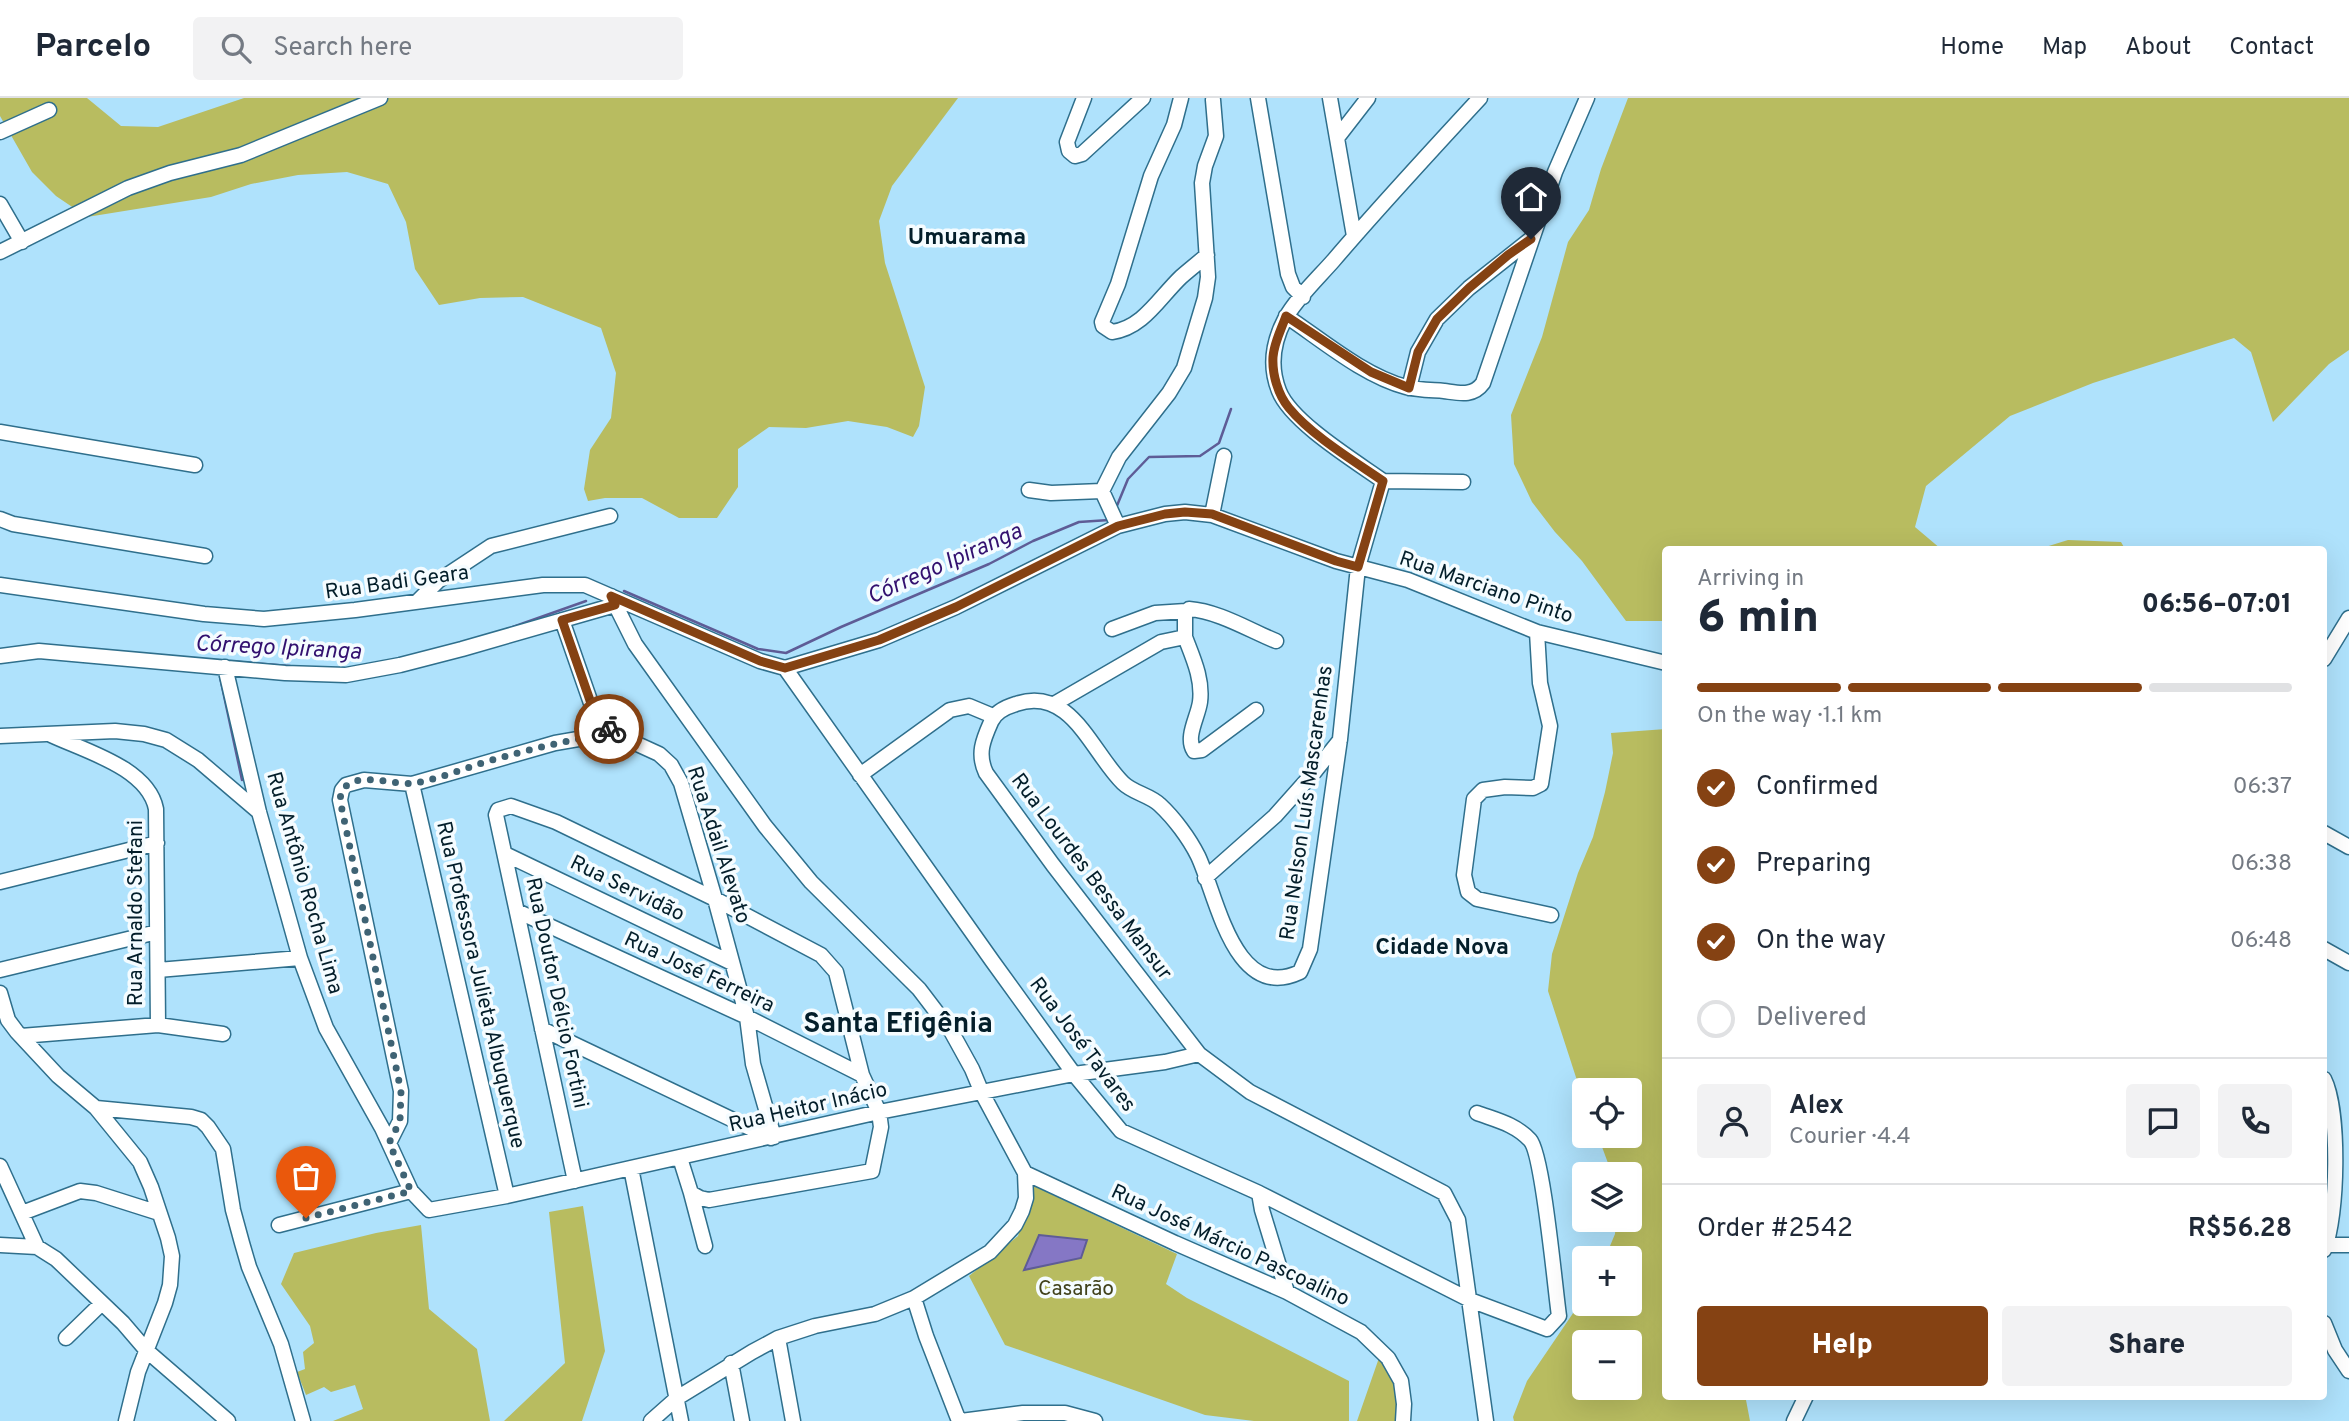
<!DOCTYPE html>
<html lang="en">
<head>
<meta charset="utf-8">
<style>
	:root { --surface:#fff; --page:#f2f2f3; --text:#1f2937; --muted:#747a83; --line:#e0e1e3; --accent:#854213 }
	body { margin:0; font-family:Overpass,sans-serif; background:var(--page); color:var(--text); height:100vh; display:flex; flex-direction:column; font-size:26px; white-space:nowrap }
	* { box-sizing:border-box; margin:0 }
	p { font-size:23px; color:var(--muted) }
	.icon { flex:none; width:38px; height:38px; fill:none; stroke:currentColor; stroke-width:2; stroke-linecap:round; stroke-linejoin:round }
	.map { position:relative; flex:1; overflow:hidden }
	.sheet { position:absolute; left:1662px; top:448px; width:665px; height:854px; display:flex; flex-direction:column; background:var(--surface); border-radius:7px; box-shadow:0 7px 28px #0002 }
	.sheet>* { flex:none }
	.tools { position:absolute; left:1572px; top:980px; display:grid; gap:14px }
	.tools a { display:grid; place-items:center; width:70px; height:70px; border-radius:7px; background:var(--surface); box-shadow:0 7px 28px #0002; font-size:35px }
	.pin { position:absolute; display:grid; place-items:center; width:60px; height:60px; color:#fff; margin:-72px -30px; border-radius:50% 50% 50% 0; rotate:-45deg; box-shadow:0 0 7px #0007 }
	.pin .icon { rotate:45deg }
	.courier { position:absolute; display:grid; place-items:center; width:70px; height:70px; margin:-35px; border:5px solid #854213; border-radius:50%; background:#fff; color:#222; box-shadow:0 2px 9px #0007 }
	.summary em { font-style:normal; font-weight:800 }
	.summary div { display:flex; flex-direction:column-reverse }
	.summary { display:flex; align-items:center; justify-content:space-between; height:119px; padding:0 35px }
	h1 { font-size:46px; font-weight:800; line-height:52px }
	.bar { display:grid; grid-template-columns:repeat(4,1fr); gap:10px 7px; align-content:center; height:84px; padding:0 35px }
	.bar i { height:9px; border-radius:5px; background:var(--line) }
	.bar .selected { background:var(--accent) }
	.bar p { grid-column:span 4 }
	.line { display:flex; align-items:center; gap:18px; padding:0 35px; border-top:2px solid var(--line) }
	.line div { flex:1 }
	.round { display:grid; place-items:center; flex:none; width:74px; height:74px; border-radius:7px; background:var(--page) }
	ol { padding:0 35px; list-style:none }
	li { display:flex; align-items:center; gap:21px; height:77px }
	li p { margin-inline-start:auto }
	li .icon { padding:7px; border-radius:50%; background:var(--accent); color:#fff; stroke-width:4 }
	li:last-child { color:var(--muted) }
	li i { width:38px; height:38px; border:4px solid var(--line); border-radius:50% }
	.action { display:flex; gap:14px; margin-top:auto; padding:14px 35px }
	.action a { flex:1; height:80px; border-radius:7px; background:var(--accent); color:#fff; font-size:28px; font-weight:800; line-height:80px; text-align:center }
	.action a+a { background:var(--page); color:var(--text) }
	header { display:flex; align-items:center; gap:42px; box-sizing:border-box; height:98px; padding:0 35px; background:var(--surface); border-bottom:2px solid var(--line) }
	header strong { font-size:33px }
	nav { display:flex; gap:38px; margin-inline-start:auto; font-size:24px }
	.search { width:490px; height:63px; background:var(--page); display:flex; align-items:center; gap:18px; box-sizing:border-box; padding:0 24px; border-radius:7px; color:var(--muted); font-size:26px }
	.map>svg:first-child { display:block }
</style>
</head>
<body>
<header>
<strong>Parcelo</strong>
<div class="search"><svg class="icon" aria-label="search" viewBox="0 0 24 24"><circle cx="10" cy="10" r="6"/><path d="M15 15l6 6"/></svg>Search here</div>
<nav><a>Home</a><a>Map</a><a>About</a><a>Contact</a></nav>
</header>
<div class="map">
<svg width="2349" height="1323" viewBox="0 0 2349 1323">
	<rect width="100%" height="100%" fill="#afe2fc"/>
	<!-- green -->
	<path fill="#b8bc60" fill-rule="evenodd" d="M0 0H87L121 28 158 29 244 0H958L892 88 879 123 885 165 925 289 919 328 913 339 887 329 848 323 806 330 769 329 738 351V389L717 420H679L642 400H605L588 403 584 391 590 352 611 320 616 275 601 230 523 199 480 200 439 207 415 171 406 124 388 86 347 74 298 77 251 86 211 99 87 119 56 98 32 74 0 18Z
		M1628 0H2349V252L2329 266 2273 324 2251 254 2234 240 2093 285 2010 318 1926 388 1915 429 1941 451 1666 452V523H1626L1582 463 1555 434 1532 404 1514 366 1511 317 1542 239 1568 144 1589 112 1601 71Z
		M2068 442 2121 444 2125 451H2039Z
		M1666 631V1298L1748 1299 1746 1302 1750 1323H1514L1513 1319 1527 1283 1584 1199V1206H1629V1160H1605L1615 1136 1616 1122H1629V1076H1612L1598 1038H1629V992H1584V1004L1548 893 1552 856 1578 775 1593 739 1605 694 1613 655 1611 635ZM1629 1244V1290H1584V1244Z
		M1034 1088 1177 1156 1166 1186 1187 1200 1349 1283V1323H1254L1205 1317 1005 1247 969 1178 1018 1138Z
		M583 1108 605 1253 582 1323H504L565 1265 549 1114Z
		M421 1127 429 1211 477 1251 490 1323H333L363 1311 355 1287 331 1294 324 1289 306 1297 297 1274 305 1271 303 1254 314 1245 310 1228 281 1186 294 1155 376 1135Z
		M1380 1257 1396 1282 1400 1323H1357Z"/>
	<!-- water -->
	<path fill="#8577c5" stroke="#5e5c96" stroke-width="2" d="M1039 1137 1087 1142 1081 1160 1024 1172Z"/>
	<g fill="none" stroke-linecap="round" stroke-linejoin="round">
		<!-- stream -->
		<path stroke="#5e5c96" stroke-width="2.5" d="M1116 410 1128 381 1149 359 1200 358 1219 345 1231 311
			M624 493 758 551 786 555 841 529 989 466 1033 443 1079 424 1109 422
			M507 531 586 503
			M227 563 290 568
			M220 579 242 682"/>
		<defs>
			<path id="minor" d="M1084 0 1067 44 1069 53 1075 58 1082 56 1143 0
				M1181 0 1174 27 1151 78 1118 186 1102 224 1103 228 1112 234C1143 230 1159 200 1181 179 1189 172 1198 165 1207 157
				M1258 0 1288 176 1293 189 1303 199
				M1330 0 1354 138
				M0 34 49 12
				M1337 40 1368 0
				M0 106 22 144
				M0 154 128 90 170 75 241 57 380 0
				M1286 218C1322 242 1364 278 1406 289 1418 292 1432 292 1444 293 1459 295 1473 299 1483 285L1555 74 1587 0
				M1409 290 1418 254 1437 221 1469 190 1531 141
				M0 334 195 367
				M1383 383 1358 469 1340 641 1310 851 1300 874C1234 905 1217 798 1198 758 1189 740 1174 720 1160 707 1150 697 1133 695 1123 685 1092 655 1071 587 1016 606 1006 609 995 614 991 624 983 642 977 656 986 675L1053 767 1199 956 1250 994 1444 1095 1458 1122 1486 1323
				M1383 383C1355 363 1291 324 1279 293 1269 268 1273 244 1285 221 1295 202 1318 180 1333 163 1380 108 1430 54 1480 0
				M1383 383 1463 384
				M1029 392 1051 395 1102 393
				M1212 417 1224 358
				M0 421 13 426 205 458
				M1118 428 1102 393 1119 359 1169 295 1184 270 1205 200 1208 179 1202 85 1205 68 1216 38 1213 2
				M0 487 204 516 264 521 355 512 543 487H585L760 563 785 570
				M611 498 635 546 765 728 811 784 919 891 951 933 972 971 982 995 1025 1075 1026 1100 1022 1113 1015 1127 990 1154 914 1200 875 1216 815 1228 778 1240 752 1254 677 1300 651 1323
				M418 503 438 483 491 448 610 418
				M562 522 593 611 613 635
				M1112 531 1155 515 1186 513
				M1537 534 1540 585 1550 628 1541 686 1533 690 1505 689 1483 692 1474 701 1464 777 1468 794 1477 801 1551 817
				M1185 539V515L1189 511C1218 513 1249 532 1276 543
				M0 558 39 553 285 575 346 577 400 567 462 551 615 507
				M2324 561 2349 520
				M225 569 259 714 300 860 326 930 382 1030 411 1093 429 1112 507 1098 879 1014 1074 976 1165 964 1199 956
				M785 570 993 864 1074 976 1121 1033 1259 1095 1470 1202 1547 1231 1559 1218C1555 1190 1543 1056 1530 1042 1515 1026 1496 1022 1477 1015
				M785 570 879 542 956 509 1118 428 1165 416 1185 414 1212 417 1336 463 1408 482 1537 534 1666 565
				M1054 606 1161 544 1185 539C1193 560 1203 581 1200 604 1198 619 1185 639 1194 653L1202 652 1256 612
				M51 637C85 653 148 670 156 711L158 927
				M0 638 115 633 144 636 166 642 198 662 259 714
				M860 677 950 612 969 608 993 618
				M412 686 507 1098
				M2324 735 2349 749
				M505 756 732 865
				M1205 780 1275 718 1316 672 1340 642
				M0 784 157 745
				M517 813 747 919 862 977
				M2324 851 2349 865
				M0 872 157 834
				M158 872 300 860
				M0 895 8 922 17 934 58 978 96 1010 140 1064 151 1089 168 1140 172 1158 170 1187 165 1205 138 1274 126 1323
				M542 931 771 1040
				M21 938 158 927 223 936
				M2324 981C2340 1013 2338 1118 2324 1152
				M96 1010 191 1019 201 1022 208 1029 223 1051 233 1112 242 1145 249 1169 281 1246 303 1323
				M389 1045 400 1023 401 993 340 702 342 692 346 687 364 682 412 686 555 645 613 635 659 656 671 667 681 685 715 801 747 919 753 966 774 1039
				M0 1068 37 1149
				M631 1070 681 1323
				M1025 1075 1175 1145 1287 1194 1361 1234 1388 1260 1401 1283 1404 1306 1403 1323
				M575 1083 496 717 498 712 511 708 556 724 715 801 821 857 836 874 862 977 879 1014 881 1029 872 1073 709 1102 700 1100 691 1095 680 1060
				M691 1095 705 1148
				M1259 1095 1262 1112 1287 1194
				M22 1115 80 1093 96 1095 159 1115
				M279 1127 411 1093
				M0 1147 37 1149 56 1161 123 1225 147 1253 228 1323
				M2326 1147H2349
				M914 1200 926 1238 959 1323
				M2324 1225 2335 1252 2349 1273
				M66 1240 102 1205
				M778 1240 793 1323
				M731 1265 742 1323
				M961 1323 1023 1315H1065L1095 1323
				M1794 1323 1806 1298"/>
		</defs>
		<!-- minor casing -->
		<use href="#minor" stroke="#2f6f8c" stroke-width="17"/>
		<!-- minor -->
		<use href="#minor" stroke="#fff" stroke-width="14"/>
	</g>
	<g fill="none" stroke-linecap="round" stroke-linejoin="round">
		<!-- done -->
		<path stroke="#3f6374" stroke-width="7" stroke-dasharray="0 12.6" d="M306 1120 411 1093 389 1045 400 1023 401 993 340 702C343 667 395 689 415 685 438 681 460 672 482 665 526 652 568 642 613 635L609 631"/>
		<!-- route -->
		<path stroke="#854213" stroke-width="9" d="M609 631 593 611 562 522 615 507 611 498 760 563 785 570 879 542 956 509 1118 428 1165 416 1185 414 1212 416 1336 463 1358 469 1383 383C1354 363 1311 337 1289 310 1278 297 1272 276 1273 259 1274 245 1281 232 1286 218L1371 274 1409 290 1418 254 1437 221 1469 190 1508 157 1531 141"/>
	</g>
	<g text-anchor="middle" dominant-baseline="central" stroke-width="7" stroke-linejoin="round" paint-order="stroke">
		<!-- street labels -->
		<g font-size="21" fill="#031e2a" stroke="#f5fcff">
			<text transform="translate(397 485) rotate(-8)">Rua Badi Geara</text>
			<text transform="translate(1486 490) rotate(19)">Rua Marciano Pinto</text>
			<text transform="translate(1307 705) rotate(-82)">Rua Nelson Luís Mascarenhas</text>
			<text transform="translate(718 747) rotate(72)">Rua Adail Alevato</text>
			<text transform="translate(1091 779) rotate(53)">Rua Lourdes Bessa Mansur</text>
			<text transform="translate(304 785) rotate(74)">Rua Antônio Rocha Lima</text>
			<text transform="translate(627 791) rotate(26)">Rua Servidão</text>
			<text transform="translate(136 815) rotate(-90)">Rua Arnaldo Stefani</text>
			<text transform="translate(699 875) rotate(25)">Rua José Ferreira</text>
			<text transform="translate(480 887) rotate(77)">Rua Professora Julieta Albuquerque</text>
			<text transform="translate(556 895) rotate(78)">Rua Doutor Délcio Fortini</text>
			<text transform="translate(1082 947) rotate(53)">Rua José Tavares</text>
			<text transform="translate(808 1010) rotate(-13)">Rua Heitor Inácio</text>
			<text transform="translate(1230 1148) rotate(25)">Rua José Márcio Pascoalino</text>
		</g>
		<!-- park labels -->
		<g font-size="21" fill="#41421b" stroke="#f5fcff">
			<text x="1076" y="1191">Casarão</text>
		</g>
		<!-- neighbourhood labels -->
		<g font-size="23" font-weight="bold" fill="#031e2a" stroke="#f5fcff">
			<text x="967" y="140">Umuarama</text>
			<text x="1442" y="850">Cidade Nova</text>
		</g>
		<!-- water labels -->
		<g font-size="23" font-style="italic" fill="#32106f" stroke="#f5fcff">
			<text transform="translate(945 467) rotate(-24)">Córrego Ipiranga</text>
			<text transform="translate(278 551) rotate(3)">Córrego Ipiranga</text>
		</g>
		<!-- district labels -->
		<g font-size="28" font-weight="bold" fill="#031e2a" stroke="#f5fcff">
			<text x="898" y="927">Santa Efigênia</text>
		</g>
	</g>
</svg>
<div class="tools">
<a><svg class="icon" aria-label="locate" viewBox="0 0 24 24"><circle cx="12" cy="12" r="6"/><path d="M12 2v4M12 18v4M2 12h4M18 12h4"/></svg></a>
<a><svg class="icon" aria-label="layers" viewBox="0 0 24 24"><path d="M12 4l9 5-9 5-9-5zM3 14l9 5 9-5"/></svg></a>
<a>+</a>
<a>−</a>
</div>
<div class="pin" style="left:306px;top:1120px;background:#ea580c"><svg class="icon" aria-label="bag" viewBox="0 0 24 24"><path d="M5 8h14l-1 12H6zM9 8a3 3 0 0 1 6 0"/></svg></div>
<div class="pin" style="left:1531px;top:141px;background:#1f2937"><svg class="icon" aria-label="home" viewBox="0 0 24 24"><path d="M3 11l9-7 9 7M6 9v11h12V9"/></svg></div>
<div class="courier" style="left:609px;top:631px"><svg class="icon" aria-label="bike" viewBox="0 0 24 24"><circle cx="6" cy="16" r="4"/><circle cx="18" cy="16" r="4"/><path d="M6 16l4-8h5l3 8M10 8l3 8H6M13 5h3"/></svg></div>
<section class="sheet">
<div class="summary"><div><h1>6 min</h1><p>Arriving in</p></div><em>06:56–07:01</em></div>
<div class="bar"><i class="selected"></i><i class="selected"></i><i class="selected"></i><i></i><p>On the way · 1.1 km</p></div>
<ol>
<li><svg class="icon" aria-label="check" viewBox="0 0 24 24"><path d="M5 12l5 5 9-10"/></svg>Confirmed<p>06:37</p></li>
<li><svg class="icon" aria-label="check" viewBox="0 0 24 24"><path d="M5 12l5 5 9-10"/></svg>Preparing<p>06:38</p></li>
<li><svg class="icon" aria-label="check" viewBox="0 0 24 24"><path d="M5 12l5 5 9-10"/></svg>On the way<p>06:48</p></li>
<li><i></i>Delivered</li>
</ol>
<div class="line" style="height:126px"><a class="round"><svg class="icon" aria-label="person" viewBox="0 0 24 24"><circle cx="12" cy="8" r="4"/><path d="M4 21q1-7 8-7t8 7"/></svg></a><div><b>Alex</b><p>Courier · 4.4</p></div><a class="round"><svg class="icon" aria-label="chat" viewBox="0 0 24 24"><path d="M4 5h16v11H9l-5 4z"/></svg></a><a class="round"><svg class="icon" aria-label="phone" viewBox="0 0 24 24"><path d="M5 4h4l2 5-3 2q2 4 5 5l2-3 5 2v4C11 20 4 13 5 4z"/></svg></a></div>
<div class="line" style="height:91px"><div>Order #2542</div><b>R$56.28</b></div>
<div class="action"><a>Help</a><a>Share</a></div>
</section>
</div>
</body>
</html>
